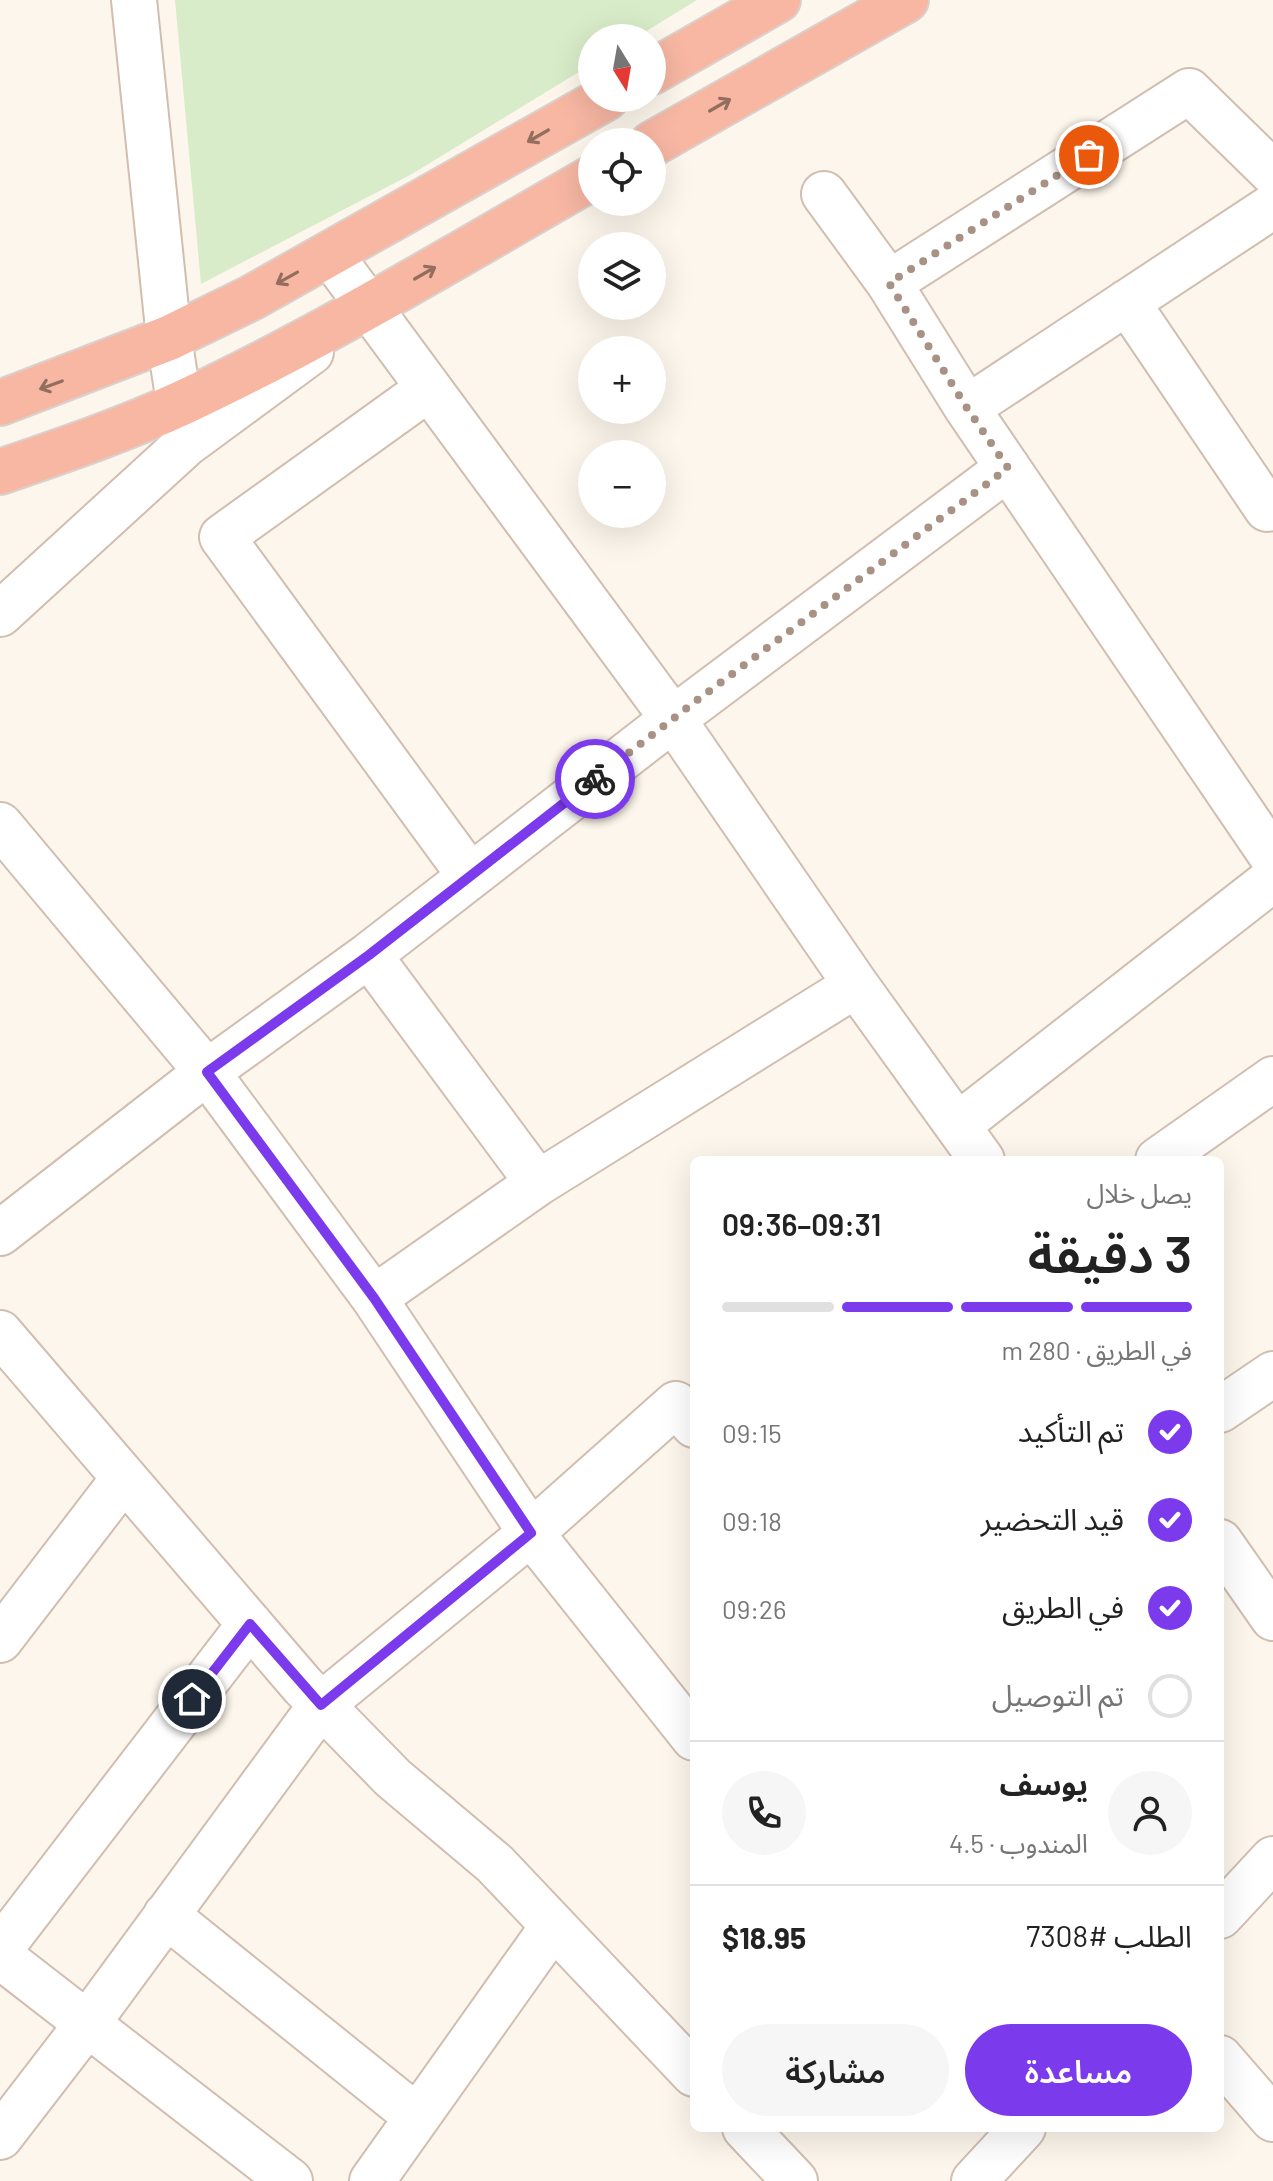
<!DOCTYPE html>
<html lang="ar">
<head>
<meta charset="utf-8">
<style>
	:root { --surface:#fff; --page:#f6f6f6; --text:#222; --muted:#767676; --line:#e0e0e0; --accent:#7c3aed }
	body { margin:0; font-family:Barlow,"Noto Sans Arabic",sans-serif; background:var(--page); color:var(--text); direction:rtl; height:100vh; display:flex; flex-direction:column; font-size:30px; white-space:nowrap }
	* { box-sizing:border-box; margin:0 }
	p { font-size:26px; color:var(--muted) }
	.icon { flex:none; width:44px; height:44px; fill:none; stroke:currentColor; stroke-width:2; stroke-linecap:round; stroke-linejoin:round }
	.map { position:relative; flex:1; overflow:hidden; direction:ltr }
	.side { position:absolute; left:690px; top:1156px; width:534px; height:976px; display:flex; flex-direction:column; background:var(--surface); border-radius:12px; box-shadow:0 8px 32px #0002; direction:rtl }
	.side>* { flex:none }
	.needle { width:52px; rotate:169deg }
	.tools { position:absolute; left:578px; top:24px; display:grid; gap:16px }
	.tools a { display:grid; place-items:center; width:88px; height:88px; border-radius:50%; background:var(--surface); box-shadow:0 8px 32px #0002; font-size:40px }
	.pin { position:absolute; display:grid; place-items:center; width:68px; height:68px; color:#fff; margin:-34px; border:4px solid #fff; border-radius:50%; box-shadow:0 2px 8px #0007 }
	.courier { position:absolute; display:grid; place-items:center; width:80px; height:80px; margin:-40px; border:6px solid #7c3aed; border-radius:50%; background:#fff; color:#222; box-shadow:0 2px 10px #0007 }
	.head em { font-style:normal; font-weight:600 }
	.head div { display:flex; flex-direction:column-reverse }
	.head { display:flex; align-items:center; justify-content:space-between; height:136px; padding:0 32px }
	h1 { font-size:52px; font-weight:600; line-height:60px }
	.bar { display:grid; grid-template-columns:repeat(4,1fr); gap:12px 8px; align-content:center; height:96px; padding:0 32px }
	.bar i { height:10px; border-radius:6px; background:var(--line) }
	.bar .current { background:var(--accent) }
	.bar p { grid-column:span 4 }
	.line { display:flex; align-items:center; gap:20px; padding:0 32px; border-top:2px solid var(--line) }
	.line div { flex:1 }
	.round { display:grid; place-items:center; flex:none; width:84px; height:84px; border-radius:42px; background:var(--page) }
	ol { padding:0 32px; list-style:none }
	li { display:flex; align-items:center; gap:24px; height:88px }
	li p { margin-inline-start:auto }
	li .icon { padding:8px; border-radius:50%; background:var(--accent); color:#fff; stroke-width:4 }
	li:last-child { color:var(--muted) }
	li i { width:44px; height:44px; border:4px solid var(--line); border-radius:50% }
	.action { display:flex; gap:16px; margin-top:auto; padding:16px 32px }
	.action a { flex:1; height:92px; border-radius:48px; background:var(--accent); color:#fff; font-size:32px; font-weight:600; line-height:92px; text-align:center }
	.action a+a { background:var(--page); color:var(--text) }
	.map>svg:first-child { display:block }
</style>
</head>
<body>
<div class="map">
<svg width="1273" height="2181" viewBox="0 0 1273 2181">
	<rect width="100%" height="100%" fill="#fdf6ec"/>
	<!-- green -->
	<path fill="#d8ecc9" d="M175 0H697L635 38H592V64L412 174 201 284Z"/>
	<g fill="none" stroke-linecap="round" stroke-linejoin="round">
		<defs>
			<path id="minor" d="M134 0 169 338 185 441
				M824 194 889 283 967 408 1273 858
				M330 254 673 719 856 985 982 1160
				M889 283 1189 91 1273 173
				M1127 302 1267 509 1273 505
				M428 389 222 537 470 876
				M967 408 1273 206
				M0 614 186 444 311 352
				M0 825 207 1072 374 1298 531 1533 694 1738
				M369 955 538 1183
				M958 1125 1273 879
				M1158 1160 1273 1079
				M0 1233 207 1072 369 955 673 719 1008 468
				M374 1298 538 1183 856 985
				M0 1333 303 1686 393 1778 495 1864 694 2074
				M1220 1410 1273 1374
				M1220 1542 1273 1618
				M0 1640 124 1478
				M166 1915 417 2117
				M1220 1916 1273 1859
				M0 1949 250 1624
				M0 1956 290 2181
				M1220 2058 1273 2119
				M745 2128 795 2181
				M0 2137 87 2024 321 1705 531 1533 676 1404 694 1425
				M372 2181 553 1926
				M974 2181 1023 2128"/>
			<path id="highway" d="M652 72 778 0
				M652 144 906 0
				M0 403 169 338 251 298 606 98
				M0 472C61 451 123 430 182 403 323 337 457 255 592 178"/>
		</defs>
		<!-- minor casing -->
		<use href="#minor" stroke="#d1beb0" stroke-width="48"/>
		<!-- highway casing -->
		<use href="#highway" stroke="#dad1cd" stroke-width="48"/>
		<!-- minor -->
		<use href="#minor" stroke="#fff" stroke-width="44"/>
		<!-- highway -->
		<use href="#highway" stroke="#f7b7a3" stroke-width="44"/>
	</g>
	<!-- one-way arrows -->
	<defs><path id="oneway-shaft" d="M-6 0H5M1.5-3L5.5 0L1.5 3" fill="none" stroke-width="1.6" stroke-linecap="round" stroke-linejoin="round" transform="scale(2)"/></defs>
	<g stroke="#936e5e">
		<use href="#oneway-shaft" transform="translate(720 105) rotate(-30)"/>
		<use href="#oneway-shaft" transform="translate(538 136) rotate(150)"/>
		<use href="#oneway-shaft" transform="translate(425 273) rotate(-30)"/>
		<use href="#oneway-shaft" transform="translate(287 278) rotate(151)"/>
		<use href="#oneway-shaft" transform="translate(51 385) rotate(160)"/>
	</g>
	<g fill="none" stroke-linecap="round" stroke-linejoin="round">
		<!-- done -->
		<path stroke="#a89285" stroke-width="8" stroke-dasharray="0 14.4" d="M595 779 696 701 1008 468 967 408 889 283 1089 155"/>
		<!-- route -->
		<path stroke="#7c3aed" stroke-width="10" d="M192 1699 250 1624 321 1705 531 1533 374 1298 207 1072 369 955 595 779"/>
	</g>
</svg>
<div class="tools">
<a><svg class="needle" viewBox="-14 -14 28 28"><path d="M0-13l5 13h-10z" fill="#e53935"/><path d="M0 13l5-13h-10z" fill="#767676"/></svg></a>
<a><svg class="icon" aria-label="locate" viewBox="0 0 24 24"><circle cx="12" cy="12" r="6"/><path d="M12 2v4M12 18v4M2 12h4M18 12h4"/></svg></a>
<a><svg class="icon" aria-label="layers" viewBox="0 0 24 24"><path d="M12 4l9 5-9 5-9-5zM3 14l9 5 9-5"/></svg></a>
<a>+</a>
<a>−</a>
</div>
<div class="pin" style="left:1089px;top:155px;background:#ea580c"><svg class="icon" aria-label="bag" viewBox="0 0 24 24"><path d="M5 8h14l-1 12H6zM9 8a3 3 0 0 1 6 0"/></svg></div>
<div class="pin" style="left:192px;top:1699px;background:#1f2937"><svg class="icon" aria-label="home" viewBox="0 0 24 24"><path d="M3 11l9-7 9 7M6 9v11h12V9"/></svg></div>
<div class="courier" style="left:595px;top:779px"><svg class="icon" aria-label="bike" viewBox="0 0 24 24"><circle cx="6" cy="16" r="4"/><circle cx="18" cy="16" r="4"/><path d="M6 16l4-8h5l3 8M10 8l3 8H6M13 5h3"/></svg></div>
<section class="side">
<div class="head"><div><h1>3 دقيقة</h1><p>يصل خلال</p></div><em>09:31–09:36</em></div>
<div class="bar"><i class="current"></i><i class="current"></i><i class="current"></i><i></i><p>في الطريق · 280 m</p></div>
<ol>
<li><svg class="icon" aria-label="check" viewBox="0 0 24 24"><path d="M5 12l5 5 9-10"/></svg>تم التأكيد<p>09:15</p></li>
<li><svg class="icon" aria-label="check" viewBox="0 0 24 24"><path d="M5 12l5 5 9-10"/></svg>قيد التحضير<p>09:18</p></li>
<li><svg class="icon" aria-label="check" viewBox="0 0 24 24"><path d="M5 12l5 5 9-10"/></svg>في الطريق<p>09:26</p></li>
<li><i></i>تم التوصيل</li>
</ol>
<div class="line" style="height:144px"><a class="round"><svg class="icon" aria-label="person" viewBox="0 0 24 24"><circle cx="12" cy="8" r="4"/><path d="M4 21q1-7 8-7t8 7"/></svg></a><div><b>يوسف</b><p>المندوب · 4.5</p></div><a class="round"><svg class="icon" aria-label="phone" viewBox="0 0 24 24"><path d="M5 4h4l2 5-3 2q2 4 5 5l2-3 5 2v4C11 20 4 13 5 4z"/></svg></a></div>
<div class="line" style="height:104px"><div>الطلب #7308</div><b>$18.95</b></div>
<div class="action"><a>مساعدة</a><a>مشاركة</a></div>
</section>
</div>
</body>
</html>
